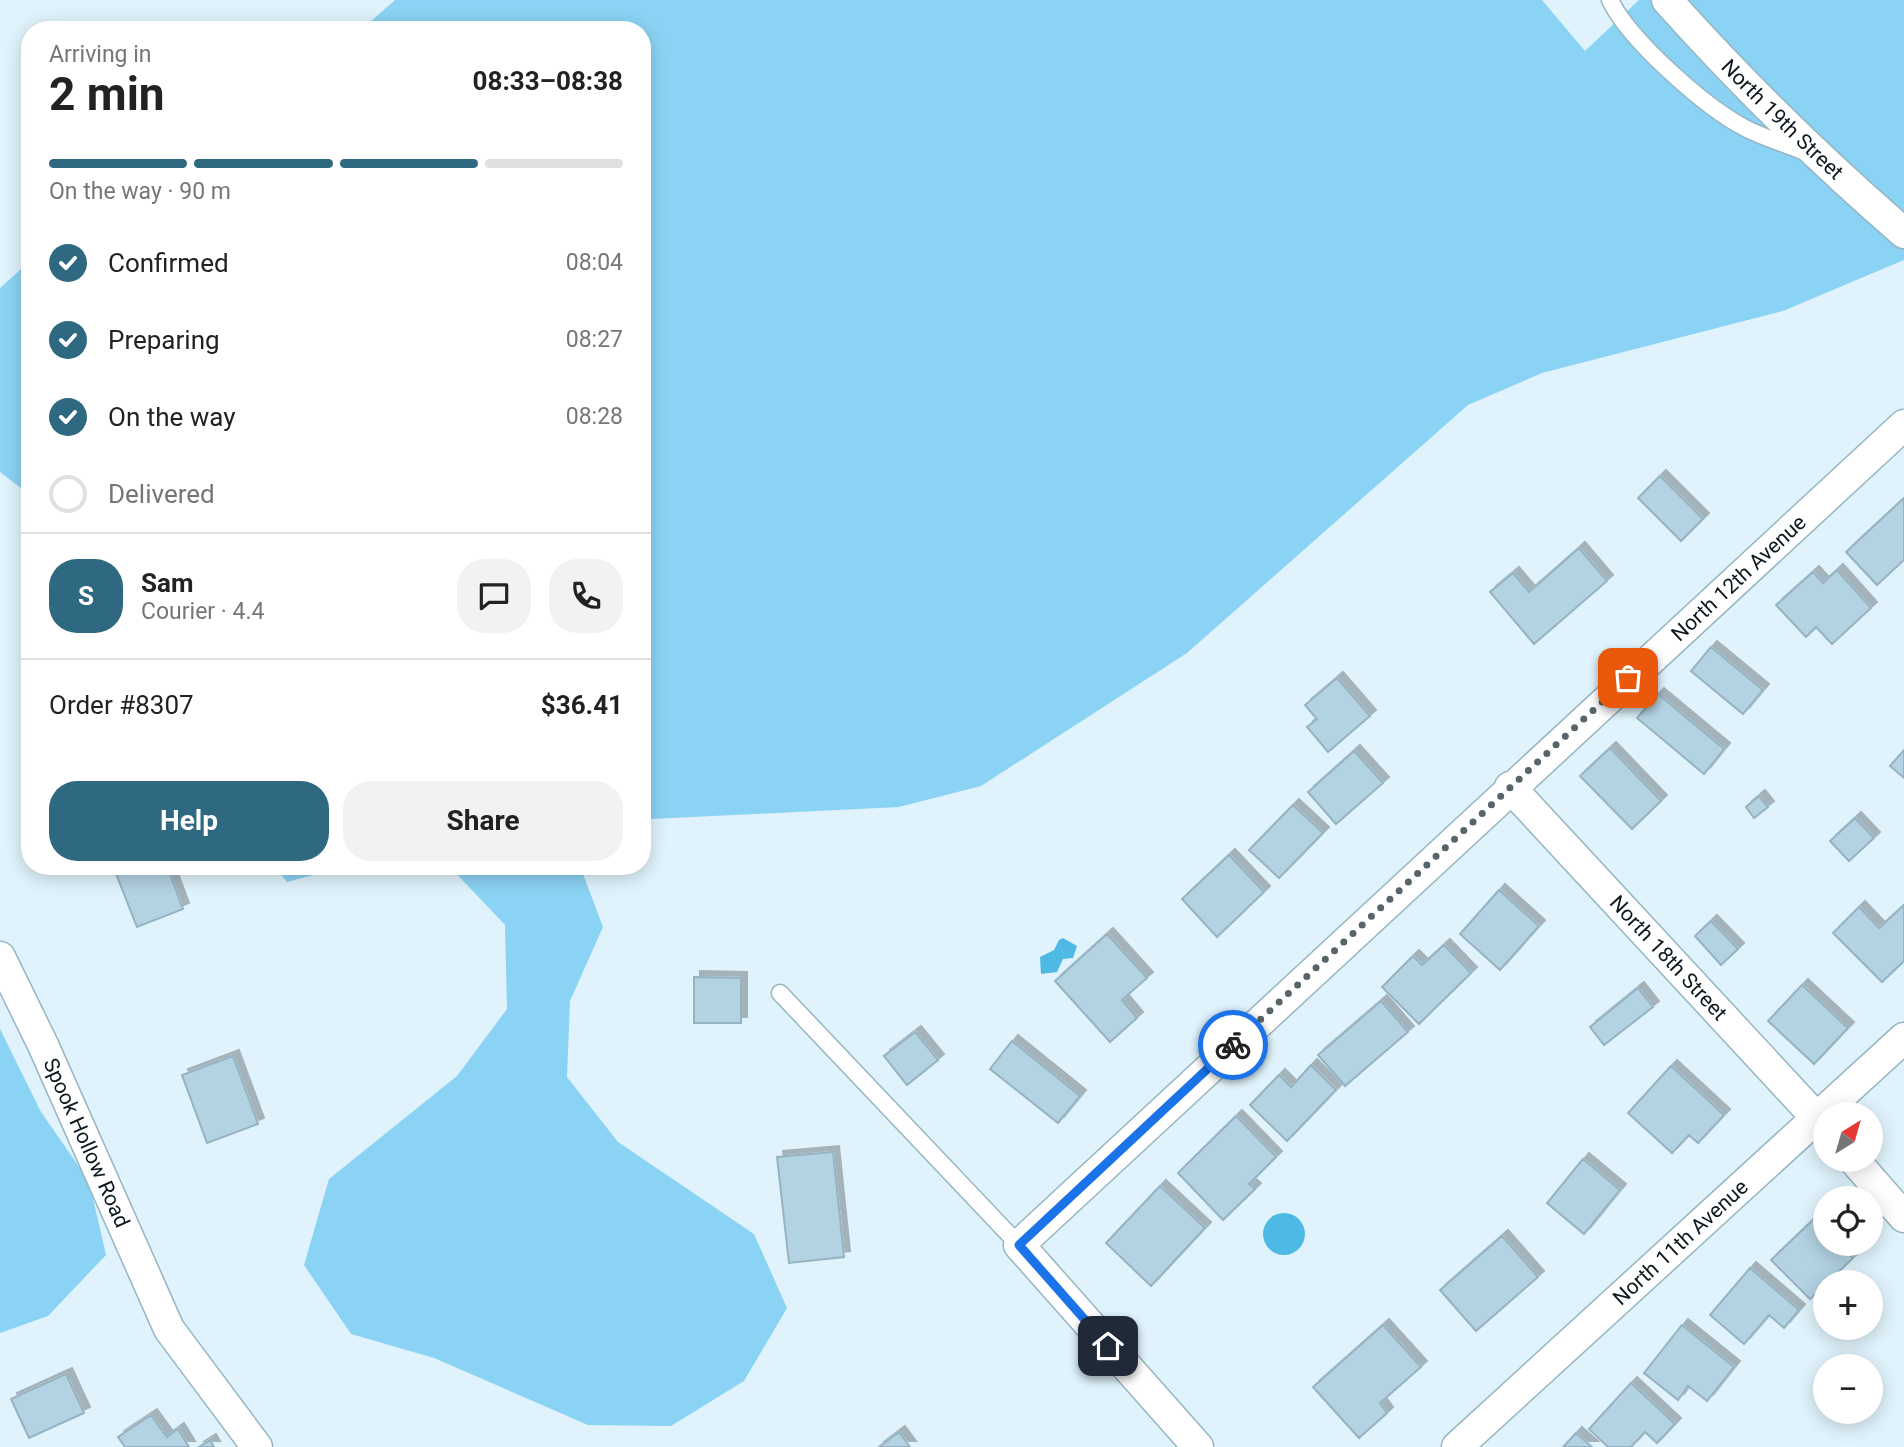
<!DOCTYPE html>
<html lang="en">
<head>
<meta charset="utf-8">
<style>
	:root { --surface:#fff; --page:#f2f2f2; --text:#222; --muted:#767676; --line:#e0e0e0; --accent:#2e6881 }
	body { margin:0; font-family:Roboto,sans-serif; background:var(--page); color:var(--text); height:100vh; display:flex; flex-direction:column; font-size:26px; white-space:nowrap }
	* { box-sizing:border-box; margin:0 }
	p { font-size:23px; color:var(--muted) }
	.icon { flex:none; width:38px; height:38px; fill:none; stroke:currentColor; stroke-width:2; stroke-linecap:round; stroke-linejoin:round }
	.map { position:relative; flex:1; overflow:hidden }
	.panel { position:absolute; left:21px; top:21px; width:630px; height:854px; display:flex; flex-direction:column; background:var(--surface); border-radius:28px; box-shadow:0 4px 18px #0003 }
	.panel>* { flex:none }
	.needle { width:46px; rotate:37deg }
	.tools { position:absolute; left:1813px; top:1102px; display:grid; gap:14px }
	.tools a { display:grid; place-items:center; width:70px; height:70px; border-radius:50%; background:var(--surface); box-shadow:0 4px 18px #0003; font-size:35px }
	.pin { position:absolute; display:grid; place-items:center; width:60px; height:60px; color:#fff; margin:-30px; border-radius:14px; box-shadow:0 4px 10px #0006 }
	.courier { position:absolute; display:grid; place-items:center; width:70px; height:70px; margin:-35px; border:5px solid #1a73e8; border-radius:50%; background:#fff; color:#222; box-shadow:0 2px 9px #0007 }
	.overview em { font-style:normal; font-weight:700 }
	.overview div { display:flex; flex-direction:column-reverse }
	.overview { display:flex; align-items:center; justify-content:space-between; height:119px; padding:0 28px }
	h1 { font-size:46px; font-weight:700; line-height:52px }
	.bar { display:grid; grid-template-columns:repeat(4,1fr); gap:10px 7px; align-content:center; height:84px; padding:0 28px }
	.bar i { height:9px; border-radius:5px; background:var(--line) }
	.bar .active { background:var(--accent) }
	.bar p { grid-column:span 4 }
	.line { display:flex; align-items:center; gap:18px; padding:0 28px; border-top:2px solid var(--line) }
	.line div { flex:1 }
	.round { display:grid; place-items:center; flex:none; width:74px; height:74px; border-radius:28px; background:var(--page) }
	ol { padding:0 28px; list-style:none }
	li { display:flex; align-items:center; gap:21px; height:77px }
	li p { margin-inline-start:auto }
	li .icon { padding:7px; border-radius:50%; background:var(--accent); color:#fff; stroke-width:4 }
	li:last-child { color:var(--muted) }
	li i { width:38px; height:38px; border:4px solid var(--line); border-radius:50% }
	.button { display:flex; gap:14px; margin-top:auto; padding:14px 28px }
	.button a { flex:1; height:80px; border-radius:28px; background:var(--accent); color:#fff; font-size:28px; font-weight:700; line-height:80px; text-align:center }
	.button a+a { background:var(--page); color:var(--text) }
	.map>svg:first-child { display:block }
</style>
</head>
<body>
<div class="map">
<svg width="1904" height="1447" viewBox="0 0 1904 1447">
	<defs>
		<filter id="shadow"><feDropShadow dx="6" dy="-6" stdDeviation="0" flood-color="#0004"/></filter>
	</defs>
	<rect width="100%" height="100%" fill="#e0f3fc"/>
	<!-- green -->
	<path fill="#8bd3f4" d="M395 0H1542L1585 51 1639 0H1904V260L1783 311 1542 373 1468 405 1187 653 981 786 899 807 651 819 642 822V30H361Z
		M30 261V495L0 472V288Z
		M274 866H347L287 882Z
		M449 866H580L603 927 570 1001 567 1077 618 1142 754 1234 787 1308 744 1381 671 1426 588 1425 434 1358 351 1334 304 1265 329 1179 457 1076 507 1009 505 925Z
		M0 1029 41 1112 89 1181 106 1255 48 1316 0 1333Z"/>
	<!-- water -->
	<path fill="#4eb9e5" d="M1063 938 1077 946 1073 958 1063 959 1057 972 1041 974 1040 957 1054 950 1059 940Z
		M1263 1234a21 21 0 1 1 42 0a21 21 0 1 1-42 0Z"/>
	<!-- building -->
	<path fill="#b3d2e2" stroke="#95b3c2" stroke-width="2" filter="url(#shadow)" d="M1660 476 1703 519 1681 541 1638 498Z
		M1904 498V560L1877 585 1846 552Z
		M1579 548 1607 581 1534 644 1490 592 1513 573 1529 592Z
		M1837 570 1871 608 1832 644 1816 627 1806 637 1776 605 1813 572 1823 583Z
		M1711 647 1763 690 1743 714 1691 671Z
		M1337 678 1370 716 1328 752 1307 727 1317 719 1305 705Z
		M1658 694 1724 749 1704 774 1637 718Z
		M1610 748 1661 801 1632 829 1580 776Z
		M1904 750V778L1890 766Z
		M1354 751 1383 783 1336 824 1308 792Z
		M1759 796 1768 807 1754 818 1746 807Z
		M1293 805 1323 833 1279 878 1249 850Z
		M1855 818 1874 838 1849 861 1830 841Z
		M1229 855 1264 892 1217 937 1182 899Z
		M113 866H167L183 909 137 927Z
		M1499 890 1539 926 1500 970 1460 934Z
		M1904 905V961L1882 982 1833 933 1859 907 1879 928Z
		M1711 921 1738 949 1721 965 1695 936Z
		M1107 934 1147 978 1122 1000 1137 1018 1110 1042 1055 981Z
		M1444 945 1471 973 1419 1024 1382 987 1413 956 1422 965Z
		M694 977 741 978V1023H694Z
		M1802 985 1848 1028 1814 1064 1768 1021Z
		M1638 988 1653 1007 1604 1045 1590 1027Z
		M1381 1001 1408 1032 1345 1086 1318 1055Z
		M915 1032 938 1060 907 1085 884 1056Z
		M1012 1041 1080 1096 1058 1123 990 1069Z
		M233 1056 258 1124 207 1143 182 1075Z
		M1311 1065 1336 1090 1287 1141 1250 1105 1279 1075 1291 1087Z
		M1671 1066 1724 1115 1698 1143 1689 1135 1672 1153 1628 1113Z
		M1236 1116 1276 1157 1249 1184 1255 1189 1223 1220 1178 1173Z
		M833 1152 844 1257 789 1263 777 1157Z
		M1583 1159 1620 1190 1584 1234 1547 1203Z
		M1160 1186 1205 1228 1151 1286 1106 1243Z
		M1815 1218 1825 1229V1244H1840L1853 1258 1810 1299 1771 1260Z
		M1502 1236 1538 1277 1476 1331 1440 1290Z
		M1750 1268 1799 1310 1784 1328 1769 1315 1744 1344 1710 1315Z
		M1383 1325 1421 1367 1380 1403 1387 1413 1359 1438 1313 1387Z
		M1682 1325 1734 1367 1707 1401 1688 1386 1678 1400 1644 1373Z
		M66 1374 84 1413 29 1438 11 1399Z
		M1631 1383 1675 1424 1657 1443 1645 1432 1631 1447H1608L1589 1429Z
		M151 1415 167 1437 178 1429 189 1447H125L118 1437Z
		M899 1432 910 1447H879Z
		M1576 1433 1592 1447H1563Z
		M210 1440 214 1447H199Z"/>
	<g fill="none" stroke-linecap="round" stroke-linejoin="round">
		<defs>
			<path id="lane" d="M1610 0C1629 40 1705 107 1745 128 1764 138 1786 144 1805 152
				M780 993 1019 1245"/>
			<g id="street">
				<path id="s1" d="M1667 0C1741 83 1820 160 1904 233"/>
				<path id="s2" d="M1510 787 1825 1127"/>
				<path id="s3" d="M0 957 43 1045 169 1329 257 1447"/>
				<path d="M1854 1160 1904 1217"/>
				<path id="s4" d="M1198 1447 1019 1245 1904 425"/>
				<path id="s5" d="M1457 1447 1904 1038"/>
			</g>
		</defs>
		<!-- lane casing -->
		<use href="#lane" stroke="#96b5c3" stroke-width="19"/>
		<!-- street casing -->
		<use href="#street" stroke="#96b5c3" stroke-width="33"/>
		<!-- lane -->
		<use href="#lane" stroke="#fff" stroke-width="16"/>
		<!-- street -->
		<use href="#street" stroke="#fff" stroke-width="30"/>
	</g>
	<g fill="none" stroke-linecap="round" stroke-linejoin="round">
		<!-- done -->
		<path stroke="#57656b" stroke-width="7" stroke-dasharray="0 12.6" d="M1233 1045 1628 678"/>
		<!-- route -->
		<path stroke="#1a73e8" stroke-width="9" d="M1108 1346 1019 1245 1233 1045"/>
	</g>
	<g text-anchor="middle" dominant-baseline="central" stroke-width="6" stroke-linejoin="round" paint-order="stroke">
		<!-- street labels -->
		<g font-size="21" fill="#0d181d" stroke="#fff">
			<text stroke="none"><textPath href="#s1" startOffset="166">North 19th Street</textPath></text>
			<text stroke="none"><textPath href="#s4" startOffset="1251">North 12th Avenue</textPath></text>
			<text stroke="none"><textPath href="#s2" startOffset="233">North 18th Street</textPath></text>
			<text stroke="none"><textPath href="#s3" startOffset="205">Spook Hollow Road</textPath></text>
			<text stroke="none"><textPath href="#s5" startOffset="303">North 11th Avenue</textPath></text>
		</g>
	</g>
</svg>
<div class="tools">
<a><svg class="needle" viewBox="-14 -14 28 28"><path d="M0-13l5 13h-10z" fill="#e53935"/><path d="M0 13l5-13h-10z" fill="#767676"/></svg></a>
<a><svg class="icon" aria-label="locate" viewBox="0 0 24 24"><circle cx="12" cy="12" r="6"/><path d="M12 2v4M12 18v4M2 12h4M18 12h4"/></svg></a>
<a>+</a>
<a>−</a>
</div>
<div class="pin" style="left:1628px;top:678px;background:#ea580c"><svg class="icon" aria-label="bag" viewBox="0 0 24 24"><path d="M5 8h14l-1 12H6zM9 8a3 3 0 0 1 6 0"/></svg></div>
<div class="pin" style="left:1108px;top:1346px;background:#1f2937"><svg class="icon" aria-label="home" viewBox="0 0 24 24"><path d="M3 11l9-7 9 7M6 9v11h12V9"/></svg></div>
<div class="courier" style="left:1233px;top:1045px"><svg class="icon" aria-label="bike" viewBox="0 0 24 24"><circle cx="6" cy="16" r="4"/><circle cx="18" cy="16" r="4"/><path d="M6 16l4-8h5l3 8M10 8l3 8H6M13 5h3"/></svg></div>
<section class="panel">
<div class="overview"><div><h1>2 min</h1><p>Arriving in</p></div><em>08:33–08:38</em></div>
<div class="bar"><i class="active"></i><i class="active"></i><i class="active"></i><i></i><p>On the way · 90 m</p></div>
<ol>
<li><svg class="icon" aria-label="check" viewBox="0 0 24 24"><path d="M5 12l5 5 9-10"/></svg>Confirmed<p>08:04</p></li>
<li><svg class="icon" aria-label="check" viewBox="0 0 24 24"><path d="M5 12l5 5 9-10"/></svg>Preparing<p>08:27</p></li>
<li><svg class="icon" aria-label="check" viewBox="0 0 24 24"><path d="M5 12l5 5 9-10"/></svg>On the way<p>08:28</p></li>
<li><i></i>Delivered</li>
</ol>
<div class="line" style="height:126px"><b class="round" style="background:var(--accent);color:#fff">S</b><div><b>Sam</b><p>Courier · 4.4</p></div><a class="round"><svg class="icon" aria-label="chat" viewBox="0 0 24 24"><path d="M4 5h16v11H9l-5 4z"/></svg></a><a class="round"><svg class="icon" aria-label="phone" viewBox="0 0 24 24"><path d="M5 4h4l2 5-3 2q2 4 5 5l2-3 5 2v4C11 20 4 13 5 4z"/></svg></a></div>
<div class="line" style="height:91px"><div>Order #8307</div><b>$36.41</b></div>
<div class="button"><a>Help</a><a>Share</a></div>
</section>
</div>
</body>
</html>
